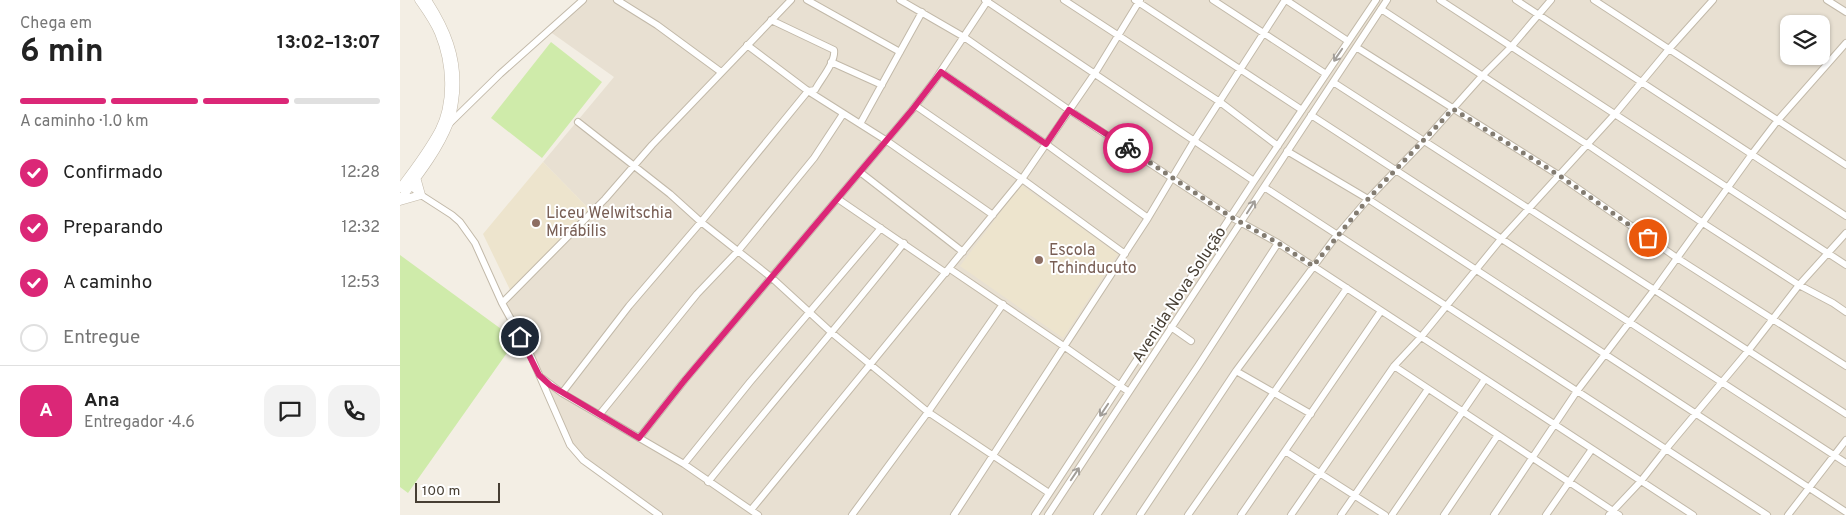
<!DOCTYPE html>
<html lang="pt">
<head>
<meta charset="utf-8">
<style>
	:root { --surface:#fff; --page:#f2f2f2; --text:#222; --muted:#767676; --line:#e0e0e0; --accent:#db2777 }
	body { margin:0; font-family:Overpass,sans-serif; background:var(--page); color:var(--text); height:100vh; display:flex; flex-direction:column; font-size:19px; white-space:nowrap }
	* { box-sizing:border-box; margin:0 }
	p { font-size:16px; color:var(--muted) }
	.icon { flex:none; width:28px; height:28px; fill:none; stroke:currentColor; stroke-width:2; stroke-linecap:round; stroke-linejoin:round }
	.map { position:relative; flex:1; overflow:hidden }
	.side { display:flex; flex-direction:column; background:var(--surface); width:400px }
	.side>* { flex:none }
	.tools { position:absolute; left:1380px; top:15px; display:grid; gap:10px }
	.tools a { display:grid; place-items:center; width:50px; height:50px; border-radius:10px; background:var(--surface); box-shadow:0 1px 4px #0004; font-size:25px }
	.scale { position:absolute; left:15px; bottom:12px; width:85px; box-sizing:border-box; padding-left:5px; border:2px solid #463e33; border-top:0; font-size:14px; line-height:18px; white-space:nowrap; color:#463e33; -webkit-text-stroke:4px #fff; paint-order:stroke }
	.pin { position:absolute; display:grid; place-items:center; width:42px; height:42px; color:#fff; margin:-21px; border:2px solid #fff; border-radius:50%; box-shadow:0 1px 5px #0007 }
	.courier { position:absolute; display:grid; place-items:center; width:50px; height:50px; margin:-25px; border:4px solid #db2777; border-radius:50%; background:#fff; color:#222; box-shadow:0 1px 6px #0007 }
	.summary em { font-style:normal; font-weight:700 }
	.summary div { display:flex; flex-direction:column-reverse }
	.summary { display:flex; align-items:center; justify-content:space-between; height:85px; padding:0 20px }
	h1 { font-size:32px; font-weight:700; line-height:38px }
	.bar { display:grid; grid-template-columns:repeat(4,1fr); gap:8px 5px; align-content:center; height:60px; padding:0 20px }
	.bar i { height:6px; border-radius:4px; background:var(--line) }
	.bar .current { background:var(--accent) }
	.bar p { grid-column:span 4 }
	.line { display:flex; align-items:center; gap:12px; padding:0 20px; border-top:1px solid var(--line) }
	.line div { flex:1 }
	.round { display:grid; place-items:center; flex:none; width:52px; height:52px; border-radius:15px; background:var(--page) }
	ol { padding:0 20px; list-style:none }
	li { display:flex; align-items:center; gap:15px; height:55px }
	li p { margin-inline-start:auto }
	li .icon { padding:5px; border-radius:50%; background:var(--accent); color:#fff; stroke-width:4 }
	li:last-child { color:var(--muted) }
	li i { width:28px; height:28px; border:2px solid var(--line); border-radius:50% }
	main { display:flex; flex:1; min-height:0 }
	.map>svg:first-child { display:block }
</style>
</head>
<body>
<main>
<section class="side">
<div class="summary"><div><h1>6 min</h1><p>Chega em</p></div><em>13:02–13:07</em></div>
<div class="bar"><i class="current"></i><i class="current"></i><i class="current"></i><i></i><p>A caminho · 1.0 km</p></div>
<ol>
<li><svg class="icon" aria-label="check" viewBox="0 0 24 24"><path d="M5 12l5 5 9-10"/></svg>Confirmado<p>12:28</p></li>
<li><svg class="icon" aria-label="check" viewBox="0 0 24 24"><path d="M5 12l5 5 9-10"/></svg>Preparando<p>12:32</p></li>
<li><svg class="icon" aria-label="check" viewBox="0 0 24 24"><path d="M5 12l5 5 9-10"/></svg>A caminho<p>12:53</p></li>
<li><i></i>Entregue</li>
</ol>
<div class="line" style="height:90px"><b class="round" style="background:var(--accent);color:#fff">A</b><div><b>Ana</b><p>Entregador · 4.6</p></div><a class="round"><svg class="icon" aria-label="chat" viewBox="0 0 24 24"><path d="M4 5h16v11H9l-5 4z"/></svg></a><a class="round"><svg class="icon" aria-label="phone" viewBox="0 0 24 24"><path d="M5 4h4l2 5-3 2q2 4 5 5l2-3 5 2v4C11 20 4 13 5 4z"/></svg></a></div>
</section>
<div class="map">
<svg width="1446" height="515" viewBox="0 0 1446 515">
	<rect width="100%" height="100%" fill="#f3eee4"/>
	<!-- residential -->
	<path fill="#e8e0d2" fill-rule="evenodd" d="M180 0H1446V515H259L207 476 170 445 130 354 102 303 192 212 143 162 214 77 149 31ZM1389 24H1421V56H1389Z"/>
	<!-- education -->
	<path fill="#ede4cd" d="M143 162 192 212 112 294 83 234Z
		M621 185 718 254 663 338 560 266Z"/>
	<!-- green -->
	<path fill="#cfebaa" d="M151 42 202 82 142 158 91 118Z
		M0 255 116 340 8 493 0 487Z"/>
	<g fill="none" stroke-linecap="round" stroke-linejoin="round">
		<defs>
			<path id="minor" d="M217 0 257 25 321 72
				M407 0 500 52
				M500 0 564 37 669 110 831 217 878 243 1293 515
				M585 0 854 181
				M664 0 820 102 878 146
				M735 0 902 110
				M813 0 926 74
				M886 0 948 41
				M1040 0 1446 265
				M1116 0 1446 216
				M1194 0 1446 165
				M1427 0 1446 12
				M981 9 1188 145 1303 223 1399 285 1433 303 1446 312
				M347 45 408 91 487 141 593 215
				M956 47 1160 176 1277 258 1446 366
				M431 62 482 85
				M541 72 646 144 748 218
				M933 82 1446 414
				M516 106 622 179 725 254
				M911 115 1446 463
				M178 122 270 194 301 222 372 278 432 333 528 412 649 493
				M50 123 100 74 183 0
				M460 124 522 12
				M887 151 968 199 1446 512
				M460 172 563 252
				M8 184 21 195 52 215 60 222 75 243 102 303 130 354 170 445 183 460 259 515
				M864 187 1367 515
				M438 199 546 273
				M550 269 665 347 729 392
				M102 303 205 199 252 145 391 0
				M771 327 791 341
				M994 366 1219 515
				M836 371 911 414
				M142 378 162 393 284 464 358 515
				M162 393 229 306 301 222 408 91 415 90C420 80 436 62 434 50L371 20
				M200 414 297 294 338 251 414 158 443 114
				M239 438 284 381 512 110 535 80 588 0
				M885 451 985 515
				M284 464 350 382 481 228
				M308 482C373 401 440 324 504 243
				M351 510 622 179 697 70 740 0
				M452 515 528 412 603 304
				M554 515 748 218 794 141 885 0
				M635 515 854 181 976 0
				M648 515 987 0
				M697 515 798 366 878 243
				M740 515 836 371 937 235 968 199 1024 141 1082 76 1111 47 1151 0
				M788 515 947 288
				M841 515 981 311
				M891 515 994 366 1021 337 1101 239 1215 114 1269 49 1313 0
				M941 515 1028 389
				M992 515 1085 379
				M1044 515 1098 435
				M1094 515 1177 391 1254 290 1352 154 1378 120 1446 43
				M1146 515 1192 449
				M1209 515 1241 481 1266 449 1348 351 1399 285 1446 233
				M1388 515 1446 440"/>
			<path id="tertiary" d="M0 188C14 170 28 151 39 131 54 102 51 62 39 33 34 21 26 10 19 0
				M0 200C18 176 38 151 49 123 53 113 54 103 55 93 58 58 46 29 27 0
				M0 201 21 195 16 177"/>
		</defs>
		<!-- minor casing -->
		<use href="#minor" stroke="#c2b9a9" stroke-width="8"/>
		<!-- tertiary casing -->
		<use href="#tertiary" stroke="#c2b9a9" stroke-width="9"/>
		<!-- minor -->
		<use href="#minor" stroke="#fff" stroke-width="6"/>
		<!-- tertiary -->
		<use href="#tertiary" stroke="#fff" stroke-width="8"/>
	</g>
	<!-- one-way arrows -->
	<defs><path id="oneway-shaft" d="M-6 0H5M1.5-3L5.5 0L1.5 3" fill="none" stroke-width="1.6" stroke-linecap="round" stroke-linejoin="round" transform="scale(1.25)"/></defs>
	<g stroke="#a29e99">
		<use href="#oneway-shaft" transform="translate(938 55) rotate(124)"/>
		<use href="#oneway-shaft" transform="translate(851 207) rotate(-57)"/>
		<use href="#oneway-shaft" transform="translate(704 410) rotate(124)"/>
		<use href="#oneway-shaft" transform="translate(675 474) rotate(-56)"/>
	</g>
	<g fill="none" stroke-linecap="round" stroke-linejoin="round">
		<!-- done -->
		<path stroke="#837c71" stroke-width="5" stroke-dasharray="0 9" d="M728 148 831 217 878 243 913 266 968 199 1053 109 1160 176 1248 238"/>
		<!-- route -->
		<path stroke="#db2777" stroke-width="6" d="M120 337 139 375 150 385 239 438 284 381 512 110 541 72 646 144 669 110 728 148"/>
	</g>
	<!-- markers -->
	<g fill="#8d6e63" stroke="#fff" stroke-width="2">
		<circle cx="136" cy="223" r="5"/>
		<circle cx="639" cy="260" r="5"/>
	</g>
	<g text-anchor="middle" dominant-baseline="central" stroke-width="4" stroke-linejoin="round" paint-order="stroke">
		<!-- education labels -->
		<g font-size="16" fill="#785e54" stroke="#fff" text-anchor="start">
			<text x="146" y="214">Liceu Welwitschia<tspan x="146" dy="18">Mirábilis</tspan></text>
			<text x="649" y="251">Escola<tspan x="649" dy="18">Tchinducuto</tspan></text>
		</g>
		<!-- street labels -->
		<g font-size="16" fill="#463e33" stroke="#fff">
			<text transform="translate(780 295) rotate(-57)">Avenida Nova Solução</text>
		</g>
	</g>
</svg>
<div class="tools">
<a><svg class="icon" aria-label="layers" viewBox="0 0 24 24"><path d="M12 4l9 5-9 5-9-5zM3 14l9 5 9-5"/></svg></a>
</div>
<div class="scale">100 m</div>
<div class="pin" style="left:1248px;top:238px;background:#ea580c"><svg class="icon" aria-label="bag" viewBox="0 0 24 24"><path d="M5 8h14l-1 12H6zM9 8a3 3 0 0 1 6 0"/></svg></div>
<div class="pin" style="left:120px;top:337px;background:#1f2937"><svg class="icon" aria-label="home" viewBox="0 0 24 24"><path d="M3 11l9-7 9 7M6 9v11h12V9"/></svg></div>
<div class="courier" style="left:728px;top:148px"><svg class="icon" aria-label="bike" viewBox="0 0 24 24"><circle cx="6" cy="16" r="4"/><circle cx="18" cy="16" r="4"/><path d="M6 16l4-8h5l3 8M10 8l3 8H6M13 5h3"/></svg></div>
</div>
</main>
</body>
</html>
